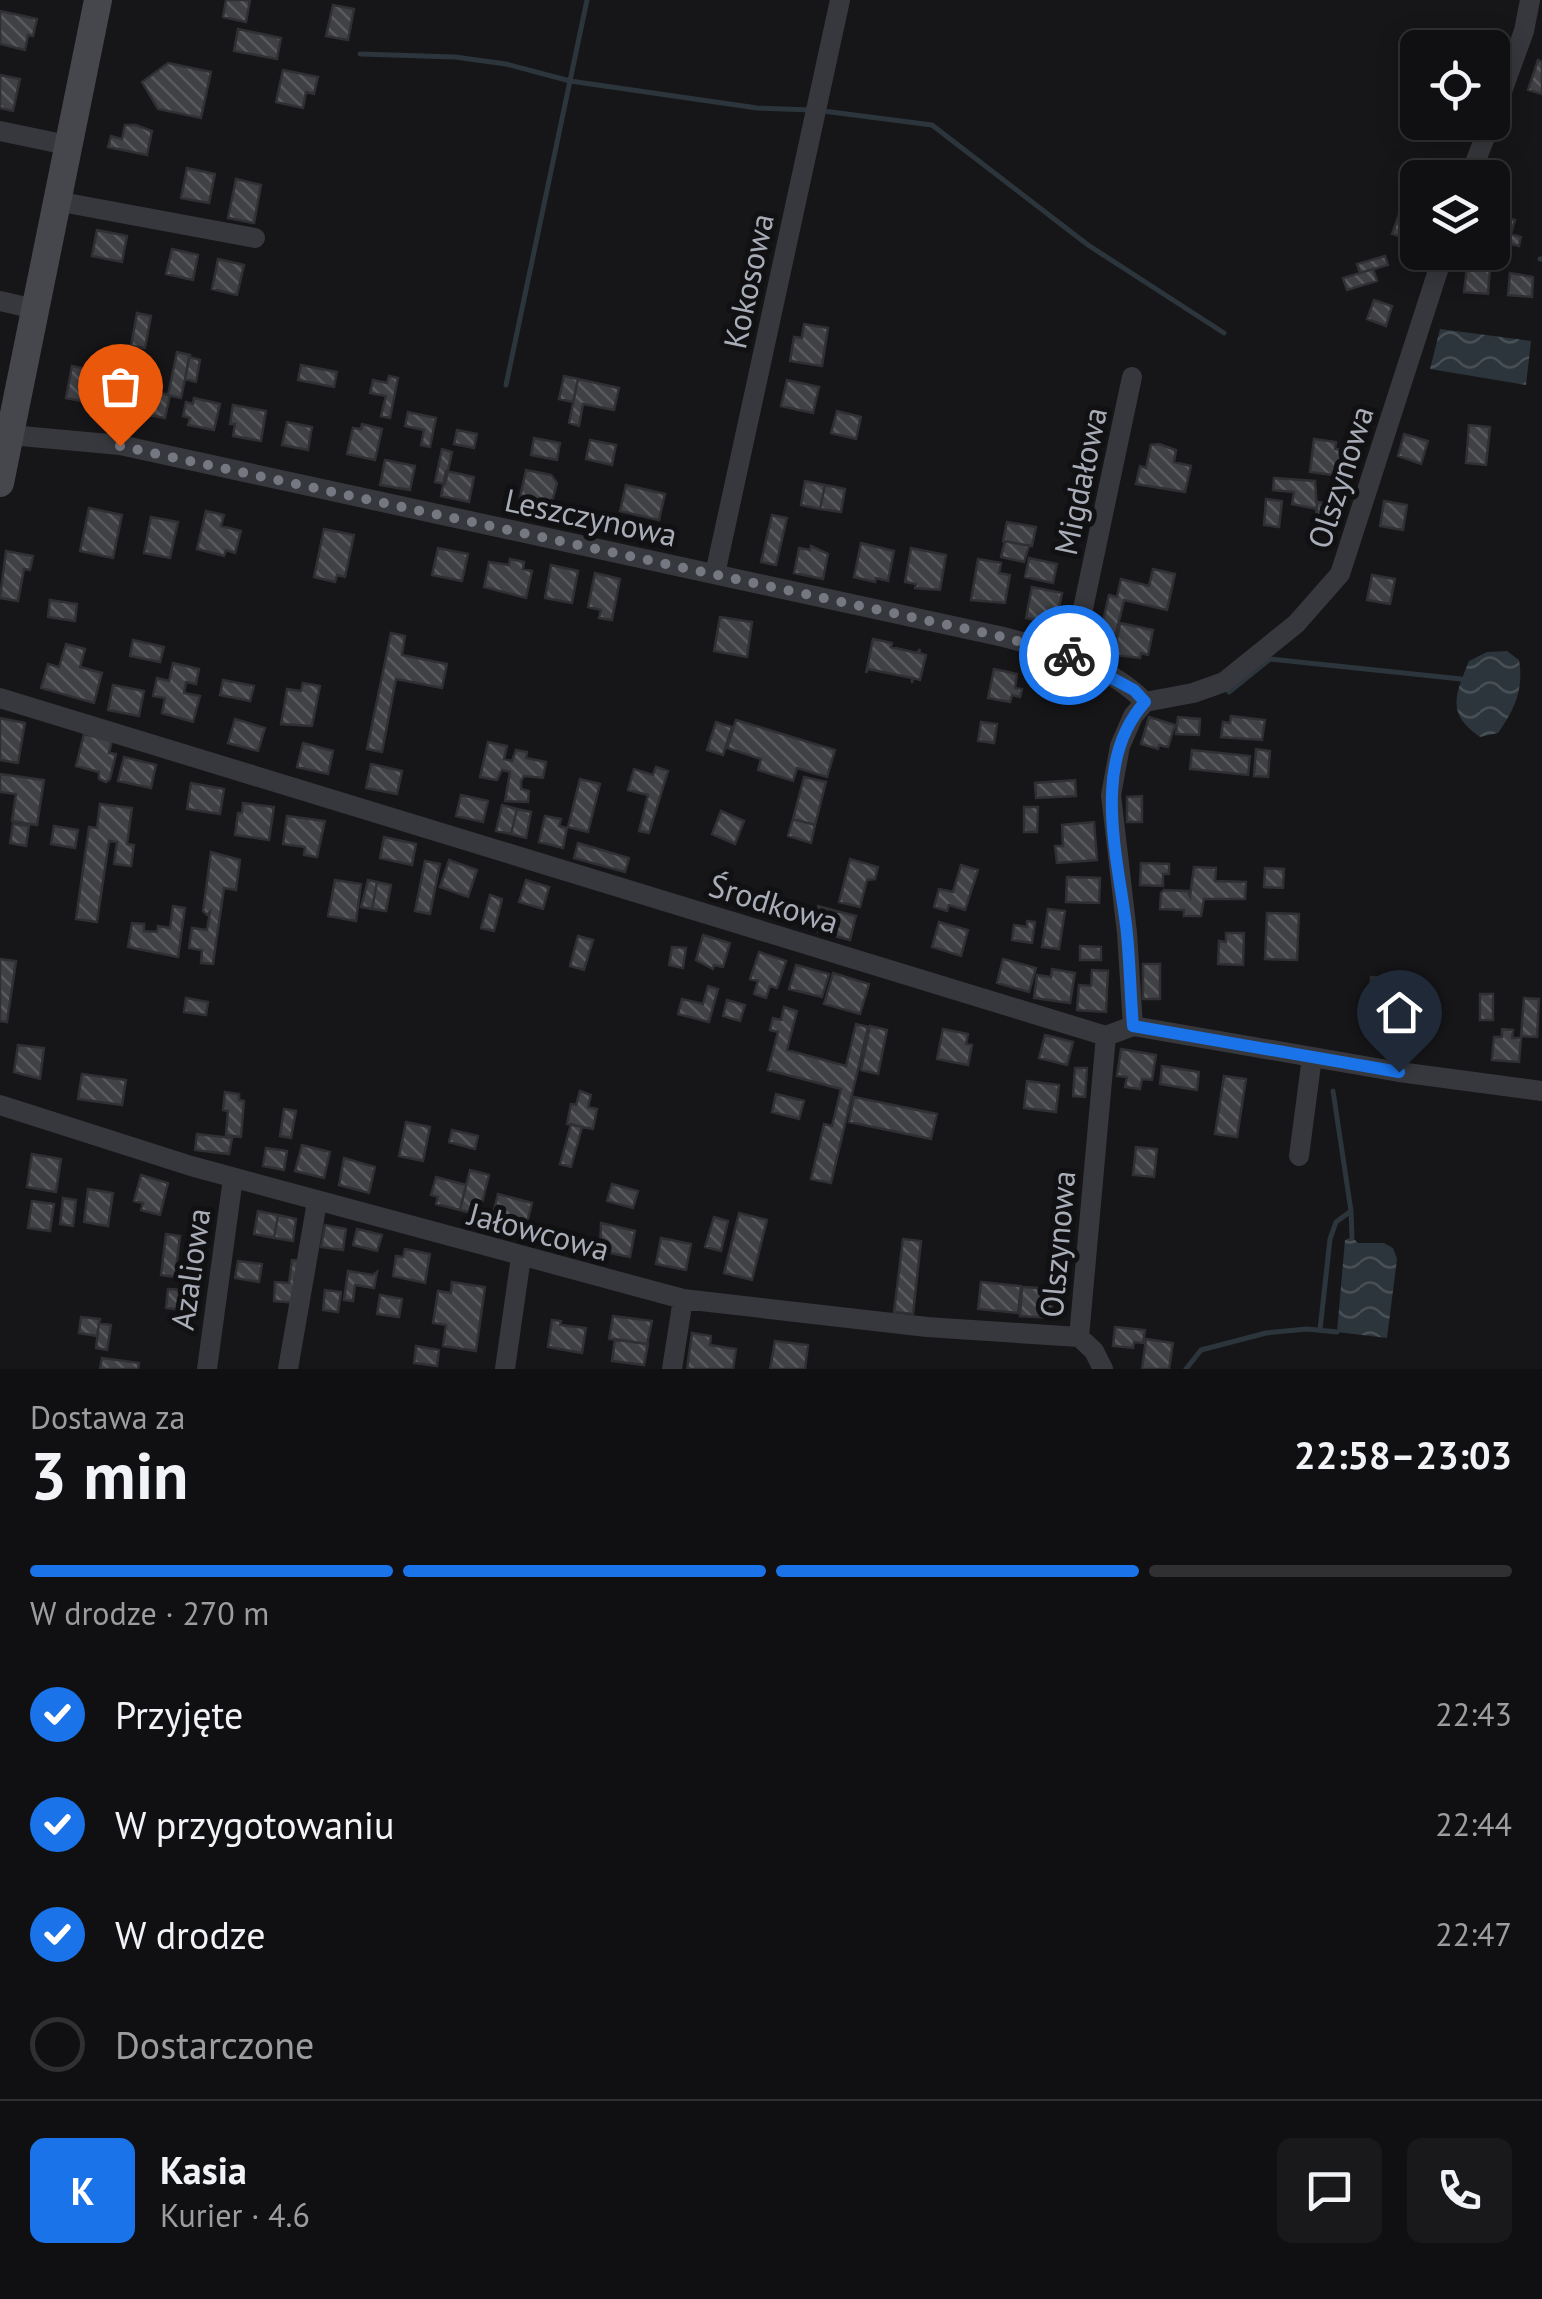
<!DOCTYPE html>
<html lang="pl">
<head>
<meta charset="utf-8">
<style>
	:root { --surface:#101012; --page:#19191b; --text:#f1f3f6; --muted:#9c9d9f; --line:#303032; --accent:#1a73e8 }
	body { margin:0; font-family:"PT Sans",sans-serif; background:var(--page); color:var(--text); height:100vh; display:flex; flex-direction:column; font-size:38px; white-space:nowrap }
	* { box-sizing:border-box; margin:0 }
	p { font-size:32px; color:var(--muted) }
	.icon { flex:none; width:55px; height:55px; fill:none; stroke:currentColor; stroke-width:2; stroke-linecap:round; stroke-linejoin:round }
	.map { position:relative; height:1369px; overflow:hidden }
	.sheet { display:flex; flex-direction:column; background:var(--surface); flex:1 }
	.sheet>* { flex:none }
	.tools { position:absolute; left:1400px; top:30px; display:grid; gap:20px }
	.tools a { display:grid; place-items:center; width:110px; height:110px; border-radius:15px; background:var(--surface); box-shadow:0 5px 25px #0003,0 0 0 2px var(--line); font-size:50px }
	.pin { position:absolute; display:grid; place-items:center; width:85px; height:85px; color:#fff; margin:-102px -42px; border-radius:50% 50% 50% 0; rotate:-45deg; box-shadow:0 0 10px #0007 }
	.pin .icon { rotate:45deg }
	.courier { position:absolute; display:grid; place-items:center; width:100px; height:100px; margin:-50px; border:8px solid #1a73e8; border-radius:50%; background:#fff; color:#222; box-shadow:0 2px 12px #0007 }
	.headline em { font-style:normal; font-weight:600 }
	.headline div { display:flex; flex-direction:column-reverse }
	.headline { display:flex; align-items:center; justify-content:space-between; height:170px; padding:0 30px }
	h1 { font-size:65px; font-weight:600; line-height:75px }
	.bar { display:grid; grid-template-columns:repeat(4,1fr); gap:15px 10px; align-content:center; height:120px; padding:0 30px }
	.bar i { height:12px; border-radius:8px; background:var(--line) }
	.bar .selected { background:var(--accent) }
	.bar p { grid-column:span 4 }
	.line { display:flex; align-items:center; gap:25px; padding:0 30px; border-top:2px solid var(--line) }
	.line div { flex:1 }
	.round { display:grid; place-items:center; flex:none; width:105px; height:105px; border-radius:15px; background:var(--page) }
	ol { padding:0 30px; list-style:none }
	li { display:flex; align-items:center; gap:30px; height:110px }
	li p { margin-inline-start:auto }
	li .icon { padding:10px; border-radius:50%; background:var(--accent); color:#fff; stroke-width:4 }
	li:last-child { color:var(--muted) }
	li i { width:55px; height:55px; border:5px solid var(--line); border-radius:50% }
	.map>svg:first-child { display:block }
</style>
</head>
<body>
<div class="map">
<svg width="1542" height="1369" viewBox="0 0 1542 1369">
	<defs>
		<pattern id="water-waves" width="16" height="10" patternUnits="userSpaceOnUse" patternTransform="scale(2.5)"><rect width="16" height="10" fill="#2c353c"/><path d="M0 5q4-4 8 0t8 0" fill="none" stroke="#485056"/></pattern>
		<pattern id="building-back-hatch" width="6" height="6" patternUnits="userSpaceOnUse" patternTransform="scale(2.5)"><rect width="6" height="6" fill="#404145"/><path d="M-1 5l2 2M0 0l6 6M5-1l2 2" fill="none" stroke="#595a5e"/></pattern>
	</defs>
	<rect width="100%" height="100%" fill="#161618"/>
	<!-- water -->
	<path fill="url(#water-waves)" d="M1440 329 1531 341 1526 385 1430 369Z
		M1507 651 1519 660C1524 689 1515 709 1498 733L1480 737C1446 713 1455 696 1469 661L1487 652Z
		M1352 1237 1358 1243H1384L1393 1248 1397 1259 1387 1338 1337 1332 1345 1240Z"/>
	<g fill="none" stroke-linecap="round" stroke-linejoin="round">
		<!-- stream -->
		<path stroke="#2c353c" stroke-width="5" d="M360 54 455 57 506 64 570 81 757 108 812 110
			M823 111 932 125 1088 245 1224 333
			M1540 259H1542
			M506 385 587 0
			M1229 692 1270 659 1461 679
			M1351 1211 1352 1237
			M1320 1330 1330 1239 1336 1222 1351 1211 1333 1091
			M1186 1369 1201 1350 1266 1333 1307 1329 1337 1332"/>
	</g>
	<!-- building -->
	<path fill="url(#building-back-hatch)" stroke="#303034" stroke-width="2.5" d="M226 0H250L246 22 223 17Z
		M333 5 354 9 348 40 326 36Z
		M0 11 37 19 33 36 28 35 25 50 0 44Z
		M238 29 281 38 277 59 234 51Z
		M1538 60 1542 62V94L1528 90Z
		M168 63 211 72 201 118 158 109 142 82Z
		M283 70 318 77 314 94 306 92 303 108 276 102Z
		M0 75 20 79 13 111 0 108Z
		M125 125H136L152 131 147 155 108 147 111 136 122 139Z
		M187 168 215 174 209 203 181 198Z
		M236 179 261 185 254 223 228 218Z
		M1401 209 1418 214 1415 241 1392 234Z
		M1493 215 1515 220 1511 234 1521 237 1519 246 1492 240Z
		M97 230 127 236 122 262 92 256Z
		M172 249 198 255 193 280 166 274Z
		M1385 256 1388 265 1360 273 1357 264Z
		M218 259 244 265 237 295 212 289Z
		M1467 266 1490 268 1488 294 1464 292Z
		M1373 269 1377 281 1347 290 1343 278Z
		M1510 273 1533 277 1532 297 1508 295Z
		M1374 300 1392 306 1386 326 1367 319Z
		M137 313 151 316 145 348 131 346Z
		M804 324 828 328 822 366 790 361 794 337 802 338Z
		M177 352 190 355 181 398 168 395Z
		M189 357 200 360 196 382 185 379Z
		M301 365 337 372 334 387 298 380Z
		M72 366 97 371 91 403 66 398Z
		M97 371 122 376 116 407 91 403Z
		M389 376 398 378 390 418 381 416 386 396 370 393 373 380 387 383Z
		M564 376 578 379 573 402 559 399Z
		M578 379 619 388 614 410 583 404 579 426 569 423Z
		M787 380 819 387 813 413 781 406Z
		M145 390 170 395 165 418 143 414 142 418 132 416 135 398 143 400Z
		M194 398 220 404 214 430 188 425 190 418 183 416 186 402 193 404Z
		M233 405 266 411 261 441 233 436 235 424H230Z
		M837 411 861 417 856 439 831 433Z
		M408 412 436 418 430 447 421 445 424 430 405 426Z
		M287 422 312 427 308 450 282 445Z
		M362 424 382 429 375 460 347 454 353 428 361 429Z
		M1469 425 1490 427 1486 465 1466 463Z
		M457 430 477 434 474 448 454 444Z
		M1404 434 1428 441 1421 464 1398 456Z
		M534 438 560 443 557 460 531 455Z
		M1314 439 1336 442 1335 449 1344 450 1341 476 1310 472Z
		M590 440 616 445 612 465 586 459Z
		M1159 444 1176 450 1174 462 1191 466 1185 492 1136 484 1140 466 1146 468 1151 445Z
		M442 449 452 452 445 484 435 482Z
		M385 460 415 466 410 490 380 485Z
		M526 470 551 475 557 483 552 502 545 501 544 507 519 502Z
		M446 471 474 477 469 502 441 496Z
		M1274 478 1315 481 1317 509 1292 504 1294 492 1273 490Z
		M805 481 825 485 820 509 801 505Z
		M626 485 665 494 659 520 620 511Z
		M825 485 845 489 841 512 820 509Z
		M1266 499 1282 501 1279 527 1264 525Z
		M1384 501 1407 505 1403 530 1380 526Z
		M1317 502 1338 504 1336 529 1315 527Z
		M89 508 122 515 113 558 80 551Z
		M206 511 224 515 221 526 241 531 235 553 226 550 224 556 197 549Z
		M772 515 787 518 776 565 761 562Z
		M151 517 178 522 170 558 144 553Z
		M1007 522 1036 527 1032 546 1003 541Z
		M324 529 354 535 345 577 337 575 335 582 314 577Z
		M1005 541 1029 546 1024 562 1001 557Z
		M861 543 894 551 888 581 876 578 875 582 854 577Z
		M811 546 828 554 823 579 794 573 799 548 810 550Z
		M438 548 468 554 462 581 432 575Z
		M911 548 946 555 940 590 915 588 916 584 905 582Z
		M6 551 33 556 30 570 24 569 18 601 0 598Z
		M1029 558 1057 564 1053 583 1025 577Z
		M510 559 524 562 523 569 532 571 526 598 484 587 489 562 509 565Z
		M978 559 1001 563 999 573 1010 575 1005 603 971 600Z
		M551 565 578 571 572 603 545 598Z
		M1153 569 1175 574 1167 610 1124 600 1116 634 1101 630 1109 595 1117 597 1121 579 1149 586Z
		M595 573 620 579 612 620 599 618 601 610 588 607Z
		M1372 575 1395 579 1390 604 1367 600Z
		M1032 587 1062 593 1056 624 1026 618Z
		M50 600 77 604 75 621 48 617Z
		M720 617 752 622 747 657 714 651Z
		M1120 623 1153 630 1148 655 1141 653 1140 658 1114 655Z
		M391 633 405 636 402 655 447 664 442 688 396 679 382 752 367 749Z
		M873 639 892 643 891 647 917 653 920 649 919 653 926 655 920 680 913 678 912 683V678L868 669 866 673Z
		M133 640 164 647 160 662 130 656Z
		M66 644 85 649 80 667 102 673 94 703 41 688 48 664 59 667Z
		M173 663 199 669 196 684 186 682 184 693 200 696 193 722 162 713 165 698 153 696 157 678 169 681Z
		M994 669 1017 674 1015 688 1022 689 1020 697 1012 695 1010 702 988 698Z
		M223 680 254 686 250 701 220 695Z
		M303 683 320 686 312 726 281 724 287 689 301 691Z
		M113 685 144 691 139 716 108 710Z
		M1231 716 1265 720 1262 740 1221 737 1223 722 1230 723Z
		M1149 717 1175 725 1168 747 1159 745 1158 749 1141 744Z
		M1178 717 1200 719 1199 735 1176 734Z
		M0 718 25 723 18 763 0 760Z
		M235 719 265 728 258 751 228 743Z
		M736 720 835 750 827 777 797 768 793 781 758 770 761 759 727 748Z
		M716 722 732 727 723 755 707 750Z
		M981 722 997 724 994 743 978 741Z
		M84 734 112 741 109 753 116 754 110 779 106 782 99 779V772L76 766Z
		M488 742 507 746 504 759 512 761 516 750 527 752 526 758 546 762 543 778 524 776 521 781V789L529 791 528 802 505 801 510 772 502 770 497 780 480 777Z
		M303 743 333 751 328 774 297 767Z
		M1256 749 1270 751 1268 777 1254 776Z
		M1192 750 1250 756 1248 775 1190 769Z
		M124 757 156 765 151 788 118 781Z
		M371 764 402 771 397 794 366 788Z
		M656 767 668 771 649 833 639 831 648 795 628 790 634 769 653 775Z
		M0 774 44 780 37 825 12 821 16 794 0 792Z
		M804 777 826 782 815 825 793 819Z
		M580 779 600 784 588 832 568 827Z
		M1075 780 1076 796 1036 798 1035 783Z
		M191 783 224 789 220 814 187 809Z
		M461 795 488 801 483 822 456 816Z
		M1142 796V822H1127V797Z
		M243 803 274 807 269 840 235 835 238 813H242Z
		M100 804 132 808 127 844 134 845 131 866 114 864 117 842 109 841 97 922 76 919 89 827 97 828Z
		M502 805 517 809 511 834 496 831Z
		M1024 807H1038L1037 832H1024Z
		M517 809 531 812 526 838 511 834Z
		M721 811 744 821 735 844 712 834Z
		M287 816 325 821 317 857 304 855 305 847 283 844Z
		M545 816 561 819 559 826 567 828 563 848 539 842Z
		M793 819 815 825 811 843 788 836Z
		M1094 822 1097 860 1057 863 1055 846H1063L1062 825Z
		M13 824 29 826 26 846 10 843Z
		M54 826 78 830 75 848 51 844Z
		M384 837 416 844 412 865 380 858Z
		M578 843 629 858 625 872 574 858Z
		M211 852 240 860 236 890 224 888 213 964 201 963 202 950 189 948 192 928 207 930 210 912 207 915 203 911Z
		M850 859 878 867 875 879 867 880 860 907 839 902Z
		M449 860 477 870 468 897 440 887Z
		M425 861 440 864 430 914 415 911Z
		M1141 863 1169 864V874H1163V886L1140 885Z
		M961 865 978 870 965 910 949 905 947 911 934 907 939 889 953 892Z
		M1194 867 1216 868 1215 881 1246 882 1245 899H1204L1201 916H1184V910L1160 909 1161 893 1164 890 1188 891 1190 896Z
		M1265 868 1284 869 1283 888 1264 887Z
		M1067 877 1100 878 1099 903 1066 902Z
		M335 880 361 884 356 921 328 916Z
		M368 880 377 882 372 909 361 907Z
		M526 880 549 887 543 909 519 902Z
		M377 882 391 885 386 911 372 909Z
		M490 895 502 899 494 931 481 928Z
		M173 906 185 908 178 957 128 947 132 923 144 924V931L157 932 158 926 170 928Z
		M818 906 836 911 831 935 812 930Z
		M1048 909 1065 911 1059 949 1042 947Z
		M836 911 856 916 850 940 831 935Z
		M1267 913 1299 914 1297 960 1265 959Z
		M1027 921 1035 922 1032 943 1012 940 1014 925 1027 927Z
		M939 922 968 930 961 956 932 947Z
		M1226 933H1244L1243 965 1218 964 1219 941 1226 942Z
		M703 935 730 943 723 967 714 965 713 969 696 960Z
		M578 936 593 940 584 970 570 966Z
		M1080 946 1101 947V960H1080Z
		M672 947 686 948 683 968 669 965Z
		M759 952 786 961 777 988 770 986 766 998 754 994 758 981 750 979Z
		M0 959 16 961 7 1022 0 1021Z
		M1003 959 1036 968 1029 992 997 983Z
		M1143 964H1160V999H1143Z
		M796 965 829 974 822 997 789 989Z
		M1052 969 1075 973 1070 1003 1034 998 1037 975 1051 977Z
		M1092 970 1108 971 1106 1012 1077 1010 1079 985 1091 986Z
		M833 973 869 984 860 1014 824 1004Z
		M1371 977 1390 978 1389 998 1402 999 1400 1025 1372 1023 1368 1019Z
		M708 986 718 989 709 1022 678 1014 682 999 703 1004Z
		M1480 994H1493V1020H1480Z
		M186 998 208 1002 206 1015 184 1012Z
		M1524 998 1539 999 1537 1037 1521 1036Z
		M727 1000 745 1005 740 1021 723 1016Z
		M784 1007 797 1011 787 1050 846 1066 856 1024 868 1027 831 1183 811 1179 824 1124 832 1126 841 1089 768 1070 778 1032 770 1030 773 1018 781 1020Z
		M870 1026 887 1030 878 1074 861 1070Z
		M943 1029 968 1034 966 1044 972 1045 968 1065 937 1059Z
		M1502 1029 1513 1030 1512 1038H1521L1519 1062 1492 1060 1494 1037H1502Z
		M1045 1035 1073 1042 1067 1065 1039 1058Z
		M18 1045 44 1048 40 1079 14 1072Z
		M1121 1049 1156 1055 1152 1080 1142 1079 1140 1089 1125 1087 1127 1077 1117 1076Z
		M1162 1066 1199 1072 1197 1090 1160 1084Z
		M1075 1068H1087L1085 1097 1073 1096Z
		M82 1074 126 1080 122 1105 78 1099Z
		M1224 1076 1246 1079 1237 1137 1215 1134Z
		M1027 1081 1059 1085 1056 1112 1024 1108Z
		M580 1091 591 1095 588 1107 597 1109 593 1129 567 1124 571 1104 576 1105Z
		M225 1092 239 1094V1100L244 1101 241 1137 226 1135 228 1111 223 1110Z
		M776 1094 804 1101 799 1119 772 1112Z
		M854 1097 937 1114 931 1139 849 1122Z
		M284 1109 296 1111 291 1138 280 1136Z
		M406 1122 430 1127 423 1161 399 1156Z
		M571 1124 582 1127 571 1167 560 1164Z
		M452 1130 478 1136 475 1149 449 1142Z
		M197 1134 232 1138 229 1154 195 1150Z
		M302 1145 330 1152 324 1178 295 1171Z
		M1136 1147 1157 1149 1154 1177 1133 1175Z
		M266 1148 287 1151 284 1170 263 1166Z
		M32 1154 61 1159 56 1192 27 1187Z
		M344 1158 375 1167 369 1193 339 1185Z
		M470 1170 489 1175 479 1215 460 1210Z
		M141 1175 168 1183 160 1215 141 1210 143 1203 134 1201Z
		M436 1177 466 1185 460 1210 436 1204 438 1197 431 1195Z
		M612 1184 638 1191 633 1208 607 1201Z
		M88 1189 113 1193 108 1226 84 1222Z
		M498 1194 532 1203 526 1227 497 1220 500 1211 494 1210Z
		M63 1198 76 1200 73 1226 60 1224Z
		M32 1201 54 1204 50 1231 28 1228Z
		M258 1211 278 1215 274 1238 254 1234Z
		M739 1213 767 1220 752 1280 724 1273Z
		M278 1215 296 1219 293 1241 274 1238Z
		M714 1217 728 1221 721 1251 705 1247Z
		M601 1223 635 1231 630 1257 600 1251Z
		M325 1225 346 1229 343 1250 321 1247Z
		M357 1229 382 1235 377 1251 353 1245Z
		M166 1234 180 1236 175 1277 161 1275Z
		M661 1238 691 1244 686 1270 656 1264Z
		M903 1239 921 1241 913 1314 894 1312Z
		M405 1249 430 1254 425 1283 393 1276 396 1256 403 1257Z
		M292 1260 302 1261 298 1303 274 1301 275 1282 289 1283Z
		M238 1261 262 1264 259 1282 235 1278Z
		M348 1271 373 1275 377 1272 374 1288 355 1285 353 1301 344 1300Z
		M452 1282 485 1287 476 1351 443 1346 446 1325 433 1323 438 1291 451 1293Z
		M981 1282 1021 1286 1018 1313 978 1309Z
		M1022 1287 1053 1289 1051 1318 1020 1316Z
		M168 1289 183 1290 182 1310 166 1308Z
		M325 1290 341 1292 338 1312 323 1310Z
		M380 1295 402 1299 399 1317 377 1314Z
		M613 1316 652 1321 647 1344 609 1339Z
		M81 1317 100 1319 97 1336 79 1333Z
		M552 1320 561 1321 560 1325 586 1328 582 1353 548 1347Z
		M99 1323 111 1325 107 1350 96 1348Z
		M1115 1327 1145 1330 1143 1343 1134 1342 1133 1348 1113 1346Z
		M692 1333 711 1336 710 1345 736 1349 733 1369H687Z
		M615 1339 648 1344 644 1365 612 1361Z
		M1146 1339 1173 1343 1169 1369H1142Z
		M775 1341 808 1345 805 1369H770Z
		M416 1346 439 1350 437 1366 414 1363Z
		M102 1358 139 1363 138 1369H100Z"/>
	<g fill="none" stroke-linecap="round" stroke-linejoin="round">
		<!-- street -->
		<path stroke="#37383d" stroke-width="20" d="M1492 119 1524 31 1530 0
			M0 131 67 145
			M1469 178 1491 122
			M56 201 255 238
			M0 301 35 309
			M10 435 120 445 999 636C1050 649 1107 663 1145 702
			M715 574 840 0
			M1073 656 1132 377
			M0 698 1106 1036 1133 1026 1399 1072 1542 1091
			M1133 1026 1127 933 1111 795 1120 746 1133 716 1145 702 1193 693 1224 682 1296 624 1340 574 1444 252
			M0 1105 191 1166 683 1299 927 1327 1079 1337
			M1299 1156 1312 1057
			M1079 1337 1106 1036
			M1079 1337 1094 1351 1103 1369
			M207 1369 233 1178
			M288 1369 317 1202
			M505 1369 521 1257
			M672 1369 683 1299"/>
		<!-- secondary -->
		<path stroke="#45474d" stroke-width="28" d="M0 483 98 0"/>
	</g>
	<g fill="none" stroke-linecap="round" stroke-linejoin="round">
		<!-- done -->
		<path stroke="#757880" stroke-width="10" stroke-dasharray="0 18" d="M120 446 999 636 1069 655"/>
		<!-- route -->
		<path stroke="#1a73e8" stroke-width="12" d="M1069 655 1134 690 1145 702C1091 762 1117 853 1126 925 1130 958 1130 992 1133 1026L1399 1072"/>
	</g>
	<g text-anchor="middle" dominant-baseline="central" stroke-width="10" stroke-linejoin="round" paint-order="stroke">
		<!-- street labels -->
		<g font-size="32" fill="#a8adb8" stroke="#111113">
			<text transform="translate(748 281) rotate(-78)">Kokosowa</text>
			<text transform="translate(1340 477) rotate(-72)">Olszynowa</text>
			<text transform="translate(1080 481) rotate(-78)">Migdałowa</text>
			<text transform="translate(591 517) rotate(12)">Leszczynowa</text>
			<text transform="translate(774 903) rotate(17)">Środkowa</text>
			<text transform="translate(539 1231) rotate(15)">Jałowcowa</text>
			<text transform="translate(1057 1244) rotate(-85)">Olszynowa</text>
			<text transform="translate(190 1269) rotate(-82)">Azaliowa</text>
		</g>
	</g>
</svg>
<div class="tools">
<a><svg class="icon" aria-label="locate" viewBox="0 0 24 24"><circle cx="12" cy="12" r="6"/><path d="M12 2v4M12 18v4M2 12h4M18 12h4"/></svg></a>
<a><svg class="icon" aria-label="layers" viewBox="0 0 24 24"><path d="M12 4l9 5-9 5-9-5zM3 14l9 5 9-5"/></svg></a>
</div>
<div class="pin" style="left:120px;top:446px;background:#ea580c"><svg class="icon" aria-label="bag" viewBox="0 0 24 24"><path d="M5 8h14l-1 12H6zM9 8a3 3 0 0 1 6 0"/></svg></div>
<div class="pin" style="left:1399px;top:1072px;background:#1f2937"><svg class="icon" aria-label="home" viewBox="0 0 24 24"><path d="M3 11l9-7 9 7M6 9v11h12V9"/></svg></div>
<div class="courier" style="left:1069px;top:655px"><svg class="icon" aria-label="bike" viewBox="0 0 24 24"><circle cx="6" cy="16" r="4"/><circle cx="18" cy="16" r="4"/><path d="M6 16l4-8h5l3 8M10 8l3 8H6M13 5h3"/></svg></div>
</div>
<section class="sheet">
<div class="headline"><div><h1>3 min</h1><p>Dostawa za</p></div><em>22:58–23:03</em></div>
<div class="bar"><i class="selected"></i><i class="selected"></i><i class="selected"></i><i></i><p>W drodze · 270 m</p></div>
<ol>
<li><svg class="icon" aria-label="check" viewBox="0 0 24 24"><path d="M5 12l5 5 9-10"/></svg>Przyjęte<p>22:43</p></li>
<li><svg class="icon" aria-label="check" viewBox="0 0 24 24"><path d="M5 12l5 5 9-10"/></svg>W przygotowaniu<p>22:44</p></li>
<li><svg class="icon" aria-label="check" viewBox="0 0 24 24"><path d="M5 12l5 5 9-10"/></svg>W drodze<p>22:47</p></li>
<li><i></i>Dostarczone</li>
</ol>
<div class="line" style="height:180px"><b class="round" style="background:var(--accent);color:#fff">K</b><div><b>Kasia</b><p>Kurier · 4.6</p></div><a class="round"><svg class="icon" aria-label="chat" viewBox="0 0 24 24"><path d="M4 5h16v11H9l-5 4z"/></svg></a><a class="round"><svg class="icon" aria-label="phone" viewBox="0 0 24 24"><path d="M5 4h4l2 5-3 2q2 4 5 5l2-3 5 2v4C11 20 4 13 5 4z"/></svg></a></div>
</section>
</body>
</html>
